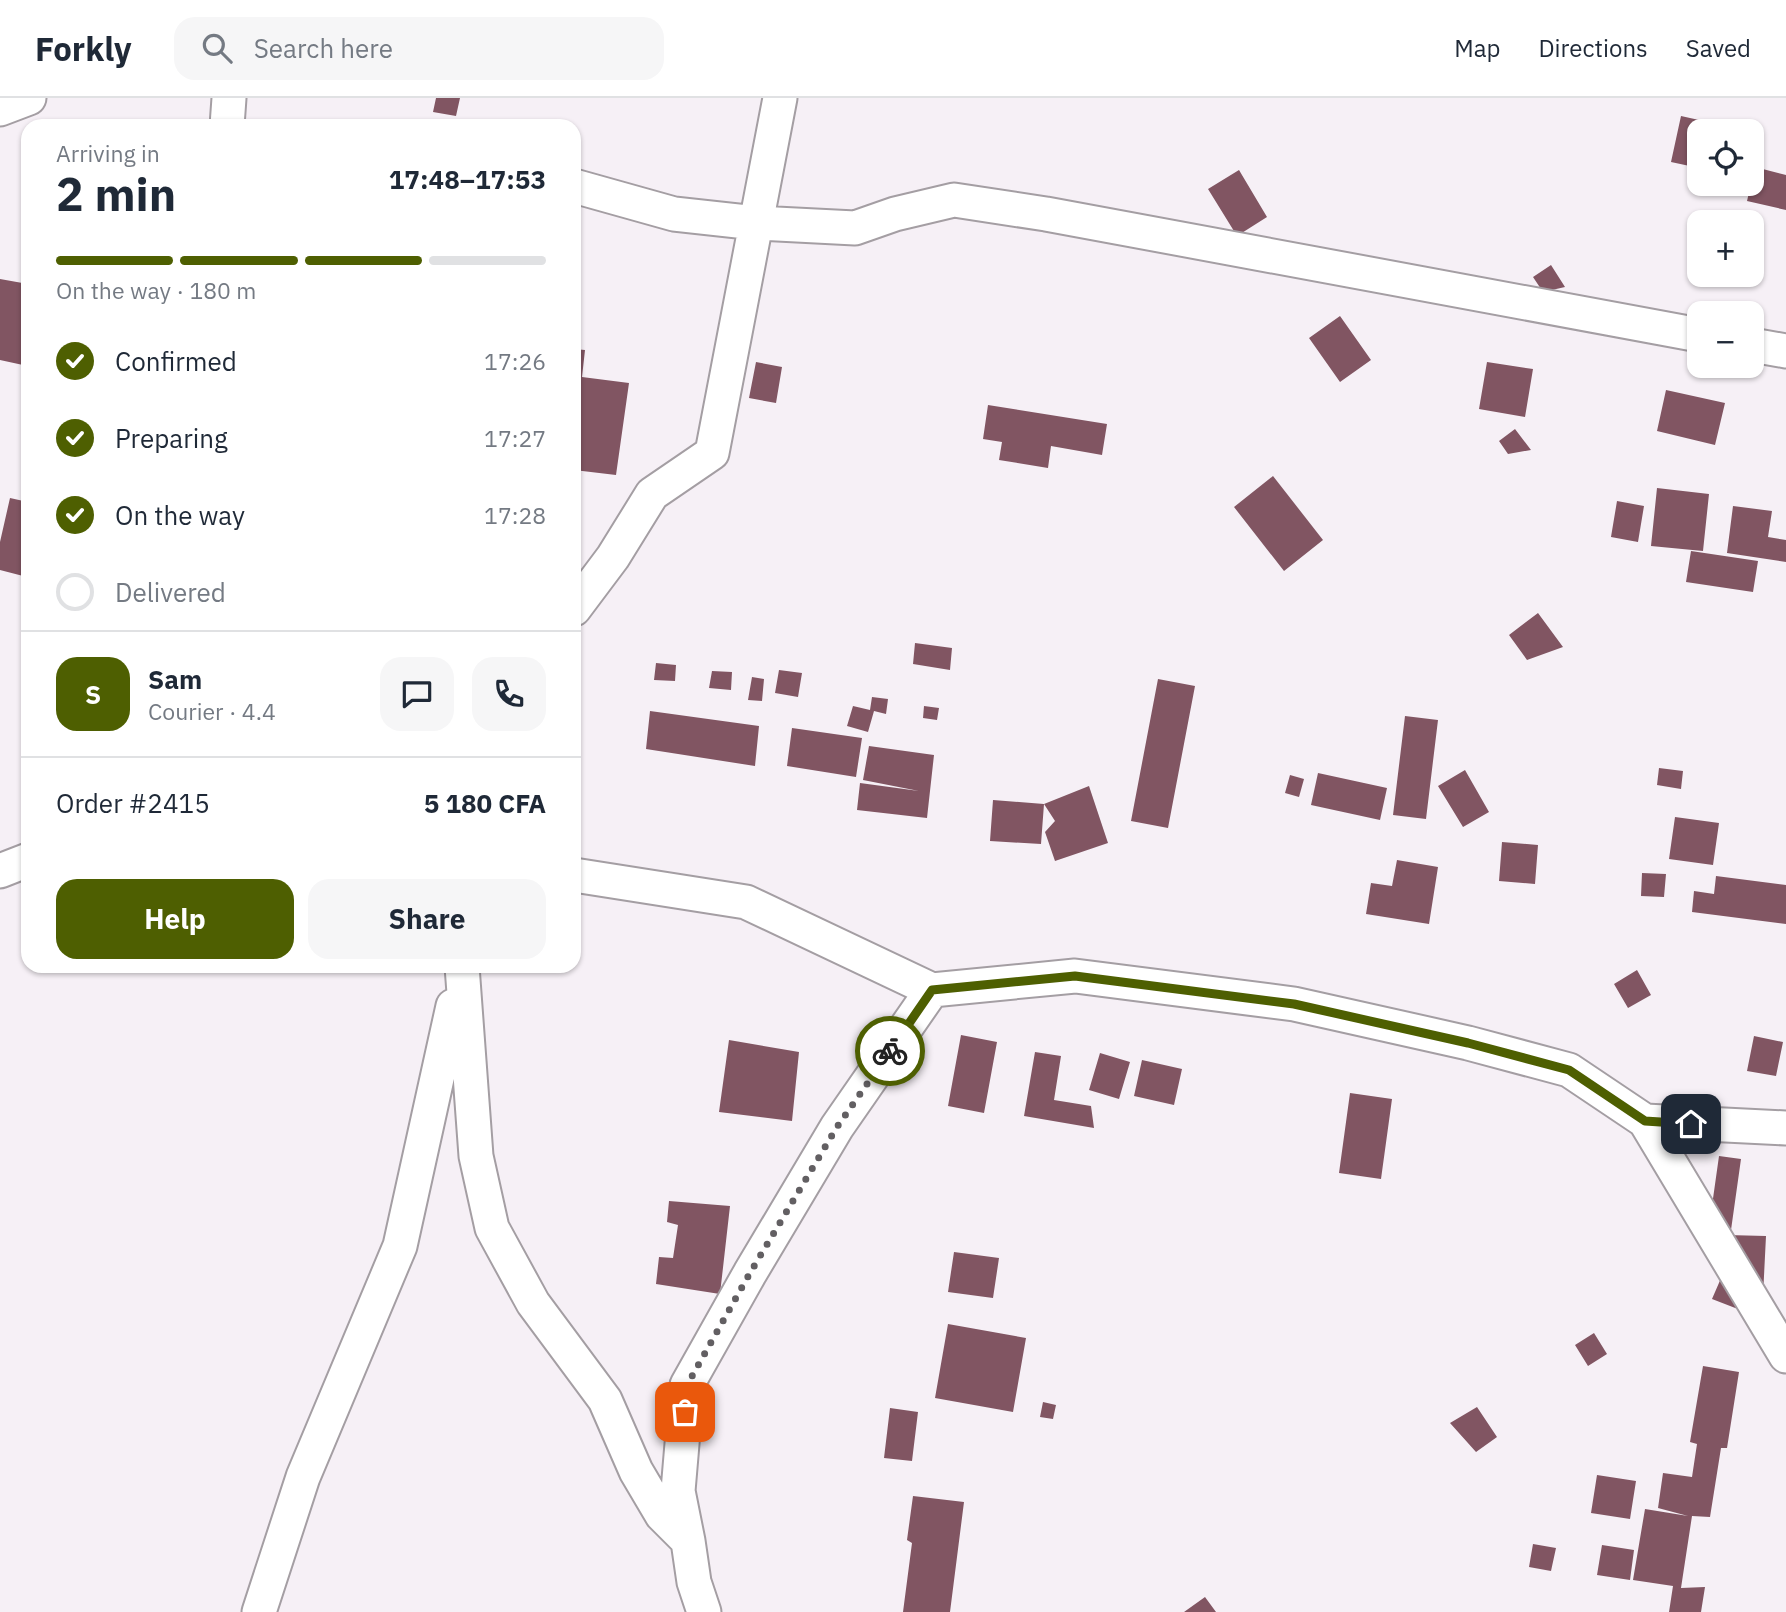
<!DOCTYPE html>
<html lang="en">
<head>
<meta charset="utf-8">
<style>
	:root { --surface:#fff; --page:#f6f6f7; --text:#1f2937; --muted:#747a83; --line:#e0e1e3; --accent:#4e5f01 }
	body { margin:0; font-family:"IBM Plex Sans",sans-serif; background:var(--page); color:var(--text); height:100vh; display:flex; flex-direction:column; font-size:26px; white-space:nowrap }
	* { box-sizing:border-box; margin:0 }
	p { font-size:23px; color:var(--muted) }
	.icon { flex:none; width:38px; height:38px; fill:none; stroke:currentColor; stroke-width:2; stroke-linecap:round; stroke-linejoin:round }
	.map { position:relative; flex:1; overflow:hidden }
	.sheet { position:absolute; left:21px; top:21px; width:560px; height:854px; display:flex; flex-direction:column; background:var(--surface); border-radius:21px; box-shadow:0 2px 5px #0004 }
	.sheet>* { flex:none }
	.buttons { position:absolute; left:1687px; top:21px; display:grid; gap:14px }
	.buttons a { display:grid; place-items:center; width:77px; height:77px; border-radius:14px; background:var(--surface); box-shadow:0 2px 5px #0004; font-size:35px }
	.pin { position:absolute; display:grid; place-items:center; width:60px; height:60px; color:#fff; margin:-30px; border-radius:14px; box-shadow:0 4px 10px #0006 }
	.courier { position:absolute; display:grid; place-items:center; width:70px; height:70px; margin:-35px; border:5px solid #4e5f01; border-radius:50%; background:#fff; color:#222; box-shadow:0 2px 9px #0007 }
	.summary em { font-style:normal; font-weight:700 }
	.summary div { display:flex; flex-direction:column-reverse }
	.summary { display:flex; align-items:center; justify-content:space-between; height:119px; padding:0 35px }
	h1 { font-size:46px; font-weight:700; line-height:52px }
	.bar { display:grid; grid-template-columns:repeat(4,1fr); gap:10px 7px; align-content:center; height:84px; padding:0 35px }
	.bar i { height:9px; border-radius:5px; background:var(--line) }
	.bar .active { background:var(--accent) }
	.bar p { grid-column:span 4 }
	.line { display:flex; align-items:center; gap:18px; padding:0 35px; border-top:2px solid var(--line) }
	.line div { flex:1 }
	.round { display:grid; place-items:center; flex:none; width:74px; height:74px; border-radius:21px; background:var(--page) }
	ol { padding:0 35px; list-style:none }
	li { display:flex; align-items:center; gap:21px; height:77px }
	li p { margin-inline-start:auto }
	li .icon { padding:7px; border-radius:50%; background:var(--accent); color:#fff; stroke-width:4 }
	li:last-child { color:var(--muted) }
	li i { width:38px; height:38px; border:4px solid var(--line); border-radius:50% }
	.action { display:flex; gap:14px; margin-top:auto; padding:14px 35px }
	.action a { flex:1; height:80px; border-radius:21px; background:var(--accent); color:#fff; font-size:28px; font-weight:700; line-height:80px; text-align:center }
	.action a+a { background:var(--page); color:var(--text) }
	header { display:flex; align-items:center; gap:42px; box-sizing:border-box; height:98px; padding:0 35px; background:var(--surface); border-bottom:2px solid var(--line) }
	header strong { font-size:33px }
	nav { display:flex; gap:38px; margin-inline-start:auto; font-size:24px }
	.search { width:490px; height:63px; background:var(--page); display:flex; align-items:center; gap:18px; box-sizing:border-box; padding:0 24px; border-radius:21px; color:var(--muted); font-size:26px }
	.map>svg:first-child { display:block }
</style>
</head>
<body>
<header>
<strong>Forkly</strong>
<div class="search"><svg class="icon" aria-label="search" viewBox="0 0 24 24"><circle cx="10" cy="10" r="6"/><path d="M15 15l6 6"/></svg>Search here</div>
<nav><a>Map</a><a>Directions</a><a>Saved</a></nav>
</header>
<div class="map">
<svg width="1786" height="1514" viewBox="0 0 1786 1514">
	<rect width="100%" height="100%" fill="#f6f0f6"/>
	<!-- building -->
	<path fill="#815562" d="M436 0H460L456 18 433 14Z
		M1681 18 1708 24 1710 33H1699V70L1671 64Z
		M1755 69 1786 77V112L1747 103Z
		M1239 72 1267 119 1237 138 1208 91Z
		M574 126 581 128 577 152 574 151Z
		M1551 167 1565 189 1543 194 1533 179Z
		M0 181 28 186V242L23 267 0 262Z
		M1340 218 1371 262 1340 284 1309 240Z
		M574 251 585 252 582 279 629 285 616 377 574 372Z
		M756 264 782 269 776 305 749 300Z
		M1487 264 1533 271 1525 319 1479 311Z
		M1666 292 1725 305 1715 347 1657 333Z
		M988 307 1107 326 1102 357 1051 348 1048 370 999 362 1002 344 983 341Z
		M1515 331 1531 352 1508 356 1499 343Z
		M1273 378 1323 442 1284 473 1234 409Z
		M1657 390 1709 396 1703 453 1651 448Z
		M10 400 28 404 27 479 0 472V444Z
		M1617 403 1644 408 1638 444 1611 439Z
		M1733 408 1772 413 1768 439 1786 442V464L1727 455Z
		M1691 453 1758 463 1753 494 1686 484Z
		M1538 515 1563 549 1527 562 1509 537Z
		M915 545 952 550 950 572 913 566Z
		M656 565 676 567 675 583 654 582Z
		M779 572 802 575 798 599 775 595Z
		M712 573 732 574 731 592 709 590Z
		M752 579 764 581 762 603 748 602Z
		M1158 581 1195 588 1168 730 1131 723Z
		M872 599 888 601 886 616 874 613 868 634 847 628 853 608 870 612Z
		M924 608 939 610 937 622 923 620Z
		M650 613 759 628 755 668 646 651Z
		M1405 618 1438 622 1426 721 1393 717Z
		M792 630 862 640 856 679 787 668Z
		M869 648 934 657 927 720 857 712 860 685 919 693 863 682Z
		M1659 670 1683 673 1681 691 1657 687Z
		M1465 672 1489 714 1463 729 1438 688Z
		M1318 675 1387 690 1380 722 1311 707Z
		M1290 677 1304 681 1299 699 1285 695Z
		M1089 688 1108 745 1055 763 1045 734 1055 723 1044 706Z
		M993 702 1044 706 1041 746 990 743Z
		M1675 719 1719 725 1713 767 1669 761Z
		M1502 744 1538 747 1535 786 1499 783Z
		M1397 762 1438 769 1429 826 1366 816 1371 785 1392 788Z
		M1642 775 1666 776 1664 799 1641 798Z
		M1716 778 1786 787V826L1692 814 1694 793 1714 796Z
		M1637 872 1651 897 1628 910 1614 886Z
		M961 937 997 944 984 1015 948 1008Z
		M1754 938 1783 944 1776 978 1747 973Z
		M729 942 799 954 792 1023 719 1014Z
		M1035 954 1061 958 1054 1002 1091 1008 1094 1030 1024 1018Z
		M1100 955 1130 964 1119 1001 1089 992Z
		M1142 962 1182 971 1174 1007 1134 998Z
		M1350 995 1392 1001 1381 1081 1339 1075Z
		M1719 1058 1741 1061 1731 1132 1709 1129Z
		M669 1103 730 1108 720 1196 656 1186 659 1159 673 1160 678 1127 667 1124Z
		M1727 1137 1766 1138 1763 1198Z
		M954 1154 999 1160 993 1200 948 1194Z
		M1725 1171 1743 1213 1712 1201Z
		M948 1226 1026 1240 1013 1314 935 1300Z
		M1594 1235 1607 1256 1588 1268 1575 1247Z
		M1703 1268 1739 1274 1727 1350H1721L1710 1419 1692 1418 1681 1490 1705 1489 1701 1514H1669L1673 1488 1633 1482 1645 1411 1688 1418 1658 1410 1663 1375 1692 1379 1697 1346 1690 1344Z
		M1043 1304 1056 1307 1053 1321 1040 1319Z
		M1477 1309 1497 1339 1476 1354 1450 1325Z
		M890 1310 918 1314 912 1363 884 1360Z
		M1597 1377 1636 1383 1630 1421 1591 1415Z
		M913 1398 964 1404 950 1514H903L912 1445 907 1442Z
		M1533 1446 1556 1450 1551 1473 1529 1469Z
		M1602 1447 1634 1452 1630 1482 1597 1477Z
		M1205 1499 1216 1514H1184Z"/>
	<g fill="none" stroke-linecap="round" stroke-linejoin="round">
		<defs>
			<path id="street" d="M0 11 29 0
				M227 28 229 0
				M574 88 674 116 756 125 855 130 895 116 954 102 1046 116 1699 237
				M1752 247 1786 253
				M574 511 613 459 652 396 712 355 780 0
				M0 773 28 762
				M574 777 746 804 932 892 1075 878 1294 906 1468 945 1569 972 1645 1023 1786 1030
				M462 868 476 1058 492 1130 533 1205 605 1302 636 1373 662 1417 688 1443 694 1484 704 1514
				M1645 1023 1786 1258
				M688 1443 678 1393 687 1287 750 1175 837 1029 932 892
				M259 1514 303 1379 400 1148 453 908"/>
		</defs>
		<!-- street casing -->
		<use href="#street" stroke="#a49ea3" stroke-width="37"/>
		<!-- street -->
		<use href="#street" stroke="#fff" stroke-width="33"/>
	</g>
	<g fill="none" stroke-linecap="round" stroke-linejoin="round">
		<!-- done -->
		<path stroke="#625f62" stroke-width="7" stroke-dasharray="0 12.6" d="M685 1314 687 1287 750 1175 837 1029 890 953"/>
		<!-- route -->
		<path stroke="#4e5f01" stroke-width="9" d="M890 953 932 892 1075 878 1294 906 1468 945 1569 972 1645 1023 1691 1026"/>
	</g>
</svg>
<div class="buttons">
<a><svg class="icon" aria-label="locate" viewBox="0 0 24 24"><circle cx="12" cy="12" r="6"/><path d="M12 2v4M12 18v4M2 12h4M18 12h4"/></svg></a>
<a>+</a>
<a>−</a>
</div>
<div class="pin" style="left:685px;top:1314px;background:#ea580c"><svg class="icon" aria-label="bag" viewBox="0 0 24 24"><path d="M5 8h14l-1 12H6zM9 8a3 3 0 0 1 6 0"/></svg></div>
<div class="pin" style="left:1691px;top:1026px;background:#1f2937"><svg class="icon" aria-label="home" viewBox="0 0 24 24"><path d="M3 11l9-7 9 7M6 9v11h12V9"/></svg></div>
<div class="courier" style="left:890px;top:953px"><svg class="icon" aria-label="bike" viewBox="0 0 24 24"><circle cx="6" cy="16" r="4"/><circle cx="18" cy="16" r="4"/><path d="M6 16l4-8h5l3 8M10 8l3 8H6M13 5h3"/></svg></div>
<section class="sheet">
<div class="summary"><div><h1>2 min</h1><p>Arriving in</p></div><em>17:48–17:53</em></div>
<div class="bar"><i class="active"></i><i class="active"></i><i class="active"></i><i></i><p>On the way · 180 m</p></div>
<ol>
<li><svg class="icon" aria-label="check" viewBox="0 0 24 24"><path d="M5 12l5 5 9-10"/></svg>Confirmed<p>17:26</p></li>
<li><svg class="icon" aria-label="check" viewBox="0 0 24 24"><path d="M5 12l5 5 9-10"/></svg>Preparing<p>17:27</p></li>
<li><svg class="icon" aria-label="check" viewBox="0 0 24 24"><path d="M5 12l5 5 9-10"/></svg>On the way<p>17:28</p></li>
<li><i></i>Delivered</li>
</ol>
<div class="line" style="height:126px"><b class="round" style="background:var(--accent);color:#fff">S</b><div><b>Sam</b><p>Courier · 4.4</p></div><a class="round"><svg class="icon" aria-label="chat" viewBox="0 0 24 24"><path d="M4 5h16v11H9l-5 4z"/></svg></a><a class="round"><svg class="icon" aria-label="phone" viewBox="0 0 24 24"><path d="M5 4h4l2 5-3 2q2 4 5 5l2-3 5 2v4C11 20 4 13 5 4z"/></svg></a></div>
<div class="line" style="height:91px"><div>Order #2415</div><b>5 180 CFA</b></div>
<div class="action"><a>Help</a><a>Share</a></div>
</section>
</div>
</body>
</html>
